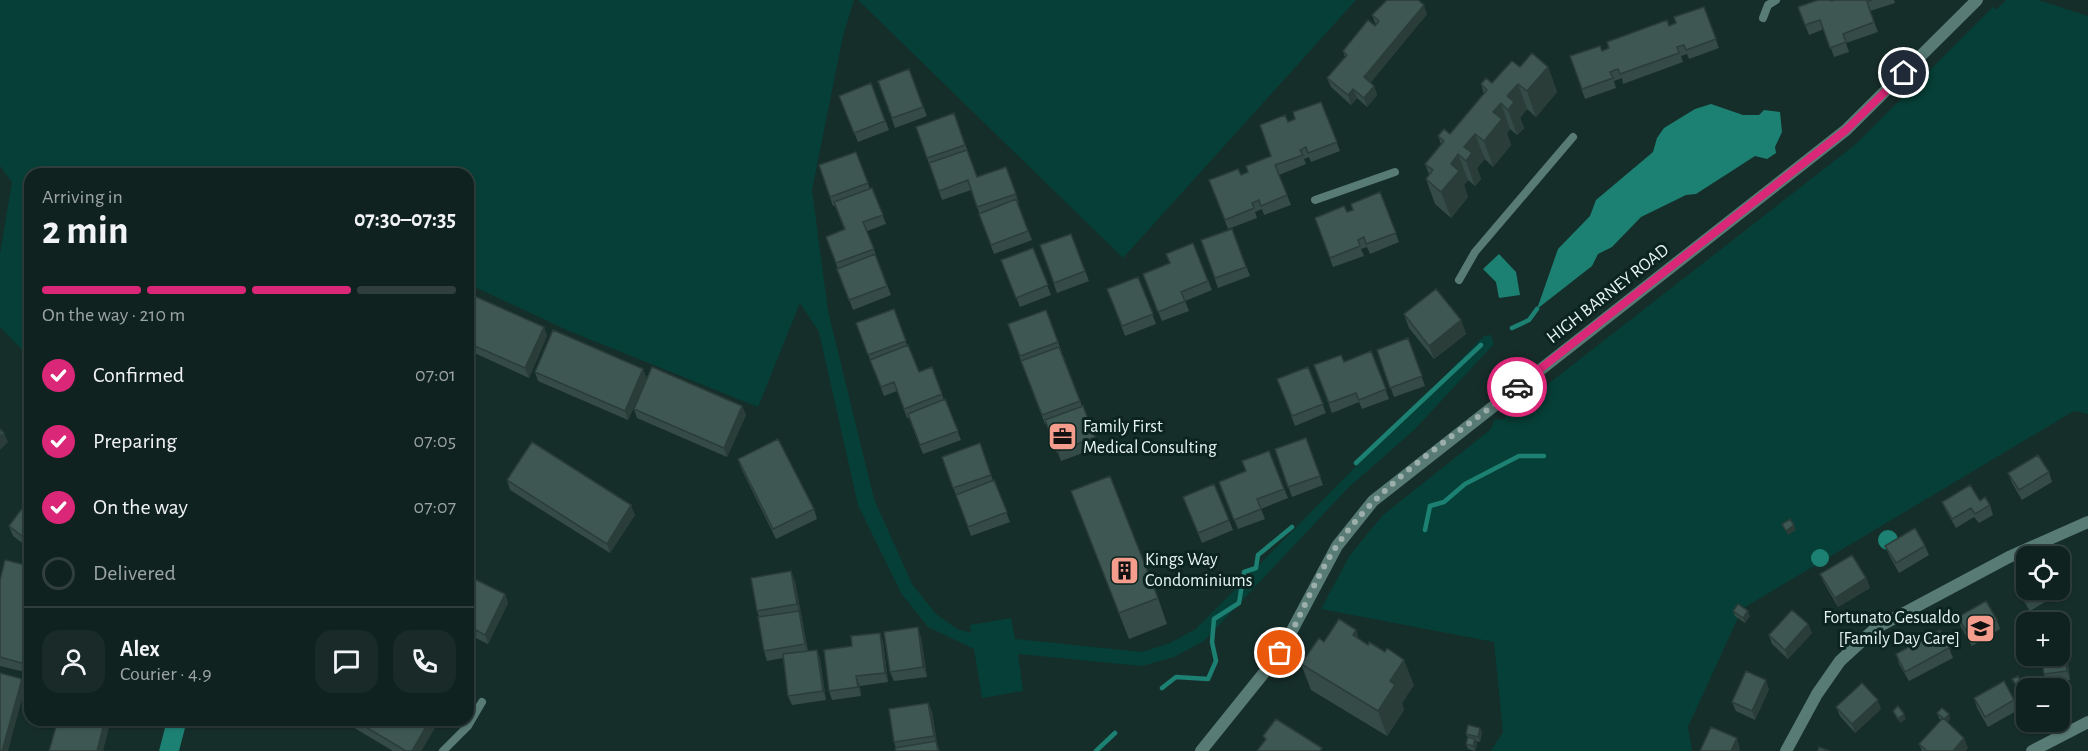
<!DOCTYPE html>
<html lang="en">
<head>
<meta charset="utf-8">
<style>
	:root { --surface:#102220; --page:#192a29; --text:#f1f3f6; --muted:#9ca4a5; --line:#303f3e; --accent:#db2777 }
	body { margin:0; font-family:"Alegreya Sans",sans-serif; background:var(--page); color:var(--text); height:100vh; display:flex; flex-direction:column; font-size:22px; white-space:nowrap }
	* { box-sizing:border-box; margin:0 }
	p { font-size:20px; color:var(--muted) }
	.icon { flex:none; width:33px; height:33px; fill:none; stroke:currentColor; stroke-width:2; stroke-linecap:round; stroke-linejoin:round }
	.map { position:relative; flex:1; overflow:hidden }
	.side { position:absolute; left:24px; top:168px; width:450px; height:558px; display:flex; flex-direction:column; background:var(--surface); border-radius:18px; box-shadow:0 2px 4px #0004,0 0 0 2px var(--line) }
	.side>* { flex:none }
	.buttons { position:absolute; left:2016px; top:546px; display:grid; gap:12px }
	.buttons a { display:grid; place-items:center; width:54px; height:54px; border-radius:12px; background:var(--surface); box-shadow:0 2px 4px #0004,0 0 0 2px var(--line); font-size:30px }
	.pin { position:absolute; display:grid; place-items:center; width:51px; height:51px; color:#fff; margin:-26px; border:3px solid #fff; border-radius:50%; box-shadow:0 2px 6px #0007 }
	.courier { position:absolute; display:grid; place-items:center; width:60px; height:60px; margin:-30px; border:4px solid #db2777; border-radius:50%; background:#fff; color:#222; box-shadow:0 2px 8px #0007 }
	.overview em { font-style:normal; font-weight:600 }
	.overview div { display:flex; flex-direction:column-reverse }
	.overview { display:flex; align-items:center; justify-content:space-between; height:102px; padding:0 18px }
	h1 { font-size:39px; font-weight:600; line-height:45px }
	.bar { display:grid; grid-template-columns:repeat(4,1fr); gap:9px 6px; align-content:center; height:72px; padding:0 18px }
	.bar i { height:8px; border-radius:4px; background:var(--line) }
	.bar .selected { background:var(--accent) }
	.bar p { grid-column:span 4 }
	.line { display:flex; align-items:center; gap:15px; padding:0 18px; border-top:2px solid var(--line) }
	.line div { flex:1 }
	.round { display:grid; place-items:center; flex:none; width:63px; height:63px; border-radius:18px; background:var(--page) }
	ol { padding:0 18px; list-style:none }
	li { display:flex; align-items:center; gap:18px; height:66px }
	li p { margin-inline-start:auto }
	li .icon { padding:6px; border-radius:50%; background:var(--accent); color:#fff; stroke-width:4 }
	li:last-child { color:var(--muted) }
	li i { width:33px; height:33px; border:3px solid var(--line); border-radius:50% }
	.map>svg:first-child { display:block }
</style>
</head>
<body>
<div class="map">
<svg width="2088" height="751" viewBox="0 0 2088 751">
	<rect width="100%" height="100%" fill="#162e2a"/>
	<!-- green -->
	<path fill="#063f37" d="M0 0H854L843 36 812 190 828 311 874 499 912 584 936 614 957 629 971 633 970 625 1011 618 1015 639 1142 652 1170 643 1196 629 1484 336 1491 335 1494 344 1414 430 1348 488 1204 641 1174 657 1142 666 1018 654 1023 691 982 698 974 649 928 627 901 593 858 505 819 332 800 303 758 407 569 331 468 284V174H30V358L0 327V254L12 182 0 166Z
		M858 0H1356L1123 258Z
		M2006 0H2038L2088 16V414L2074 411 1742 609 1688 727 1692 751H1491L1503 732 1494 642 1321 609 1350 555 1383 515 1490 430 1495 419 1502 420 1856 144 1993 7 1996 10Z"/>
	<!-- water -->
	<path fill="#1c8073" d="M1711 104 1743 115H1759L1764 110 1780 112 1782 132 1775 147 1776 153 1767 159 1755 156 1696 194 1686 195 1641 217 1612 247 1598 254 1592 266 1537 309 1558 249 1590 216 1596 200 1653 152 1657 138 1664 128 1695 109Z
		M1499 254 1516 272 1520 295 1499 298 1496 282 1483 269Z
		M1878 540a10 10 0 1 1 20 0a10 10 0 1 1-20 0Z
		M1811 558a9 9 0 1 1 18 0a9 9 0 1 1-18 0Z
		M166 724 185 728 179 751H159Z"/>
	<g fill="none" stroke-linecap="round" stroke-linejoin="round">
		<!-- stream -->
		<path stroke="#1c8073" stroke-width="4.5" d="M1512 328 1529 320 1537 309
			M1356 463 1481 345
			M1425 530 1430 506 1444 502 1465 484 1519 456H1544
			M1162 688 1176 677 1208 679 1216 661 1212 642 1214 619 1239 603 1244 572 1256 568 1258 555 1292 527
			M1096 751 1115 733"/>
		<!-- service -->
		<path stroke="#597b75" stroke-width="8" d="M1763 18 1768 5 1776 0
			M1315 200 1395 172
			M1459 280 1475 252 1573 137
			M443 751 468 726 482 702"/>
		<!-- minor -->
		<path stroke="#597b75" stroke-width="12" d="M1201 751 1280 653 1337 546 1373 501 1846 130 1977 0
			M1786 751 1817 694 1840 661 1876 628 2009 557 2088 522
			M2032 751 2088 722"/>
	</g>
	<!-- wall -->
	<path fill="#354b47" d="M1835 0H1894L1895 3 1870 11 1878 32 1846 43 1849 52 1834 57 1824 29 1809 35 1798 7Z
		M1704 7 1719 48 1689 59 1687 54 1681 56 1683 62 1623 84 1622 78 1614 81 1616 88 1585 99 1570 56 1602 51 1676 23Z
		M1427 14 1370 83 1374 86 1377 95 1367 107 1357 98 1351 105 1331 87 1327 78 1345 57 1343 51 1375 26 1376 25 1372 15Z
		M1520 67H1548L1557 92 1536 117 1527 109 1520 118 1524 128 1517 135 1510 129 1507 133 1511 145 1493 167 1485 159 1477 168 1481 179 1475 186 1468 180 1464 185 1468 197 1451 218 1435 204 1426 179 1429 174 1425 164 1441 144 1438 136 1450 134 1484 94 1481 84 1492 83Z
		M909 69 927 116 895 128 878 81Z
		M871 83 889 130 858 142 839 96Z
		M1321 102 1340 151 1311 162 1309 157 1304 159 1306 164 1279 175 1291 205 1264 215 1262 209 1255 212 1257 218 1228 229 1209 180 1241 175 1248 172 1271 156 1288 122 1295 119Z
		M954 113 977 177 1006 167 1019 203 1018 204 1032 240 994 254 971 190 942 200 916 127Z
		M856 152 870 189 872 188 886 224 867 231 891 295 853 310 826 237 844 229 835 206H833L819 165Z
		M1380 192 1399 242 1370 254 1367 247 1361 249 1364 256 1333 267 1315 218 1347 212 1353 210Z
		M1232 229 1250 276 1218 288 1201 240Z
		M1071 234 1089 281 1057 293 1040 245Z
		M1193 243 1212 290 1185 301 1189 311 1162 321 1143 274 1170 264Z
		M1033 248 1051 295 1020 307 1001 260Z
		M1138 277 1156 324 1125 336 1107 289Z
		M468 304 544 327 547 336 529 378 468 350Z
		M894 309 907 345 919 372 932 367 944 400 945 399 961 440 923 454 909 418H907L897 391 884 396 856 323Z
		M1046 310 1082 406H1083L1099 447 1061 461 1047 424H1045L1021 361 1008 324Z
		M1404 314 1461 320 1466 334 1434 359 1409 328Z
		M1408 338 1425 386 1394 397 1377 350Z
		M1371 351 1389 399 1362 409 1359 402 1332 413 1314 365 1344 362Z
		M1308 367 1326 413 1295 426 1277 379Z
		M535 372 647 379 628 420 538 381Z
		M742 406 746 415 727 457 637 418 634 409Z
		M1306 438 1323 485 1292 497 1275 449Z
		M980 443 993 481 994 480 1010 522 971 536 942 457Z
		M1269 451 1288 498 1261 509 1265 519 1238 529 1219 482 1246 471Z
		M738 459 814 509 817 519 776 539 741 468Z
		M2049 472 2052 482 2022 500 2012 483 2008 473Z
		M507 480 635 515 610 553 510 490Z
		M1071 491 1158 598 1167 624 1129 639Z
		M1183 497 1229 520 1233 530 1202 543Z
		M30 498V549L13 536 9 526Z
		M1942 502 1990 505 1993 515 1979 523 1974 517 1956 528 1946 511Z
		M1885 546H1925L1929 555 1899 573 1889 555Z
		M1820 574 1866 578 1870 588 1838 607 1824 583Z
		M468 576 505 594 508 603 488 644 468 634Z
		M0 580 29 673 0 666Z
		M795 581 808 651 817 650 820 659 826 700 792 705 788 696 783 658 767 661 764 651 759 617 757 611Z
		M2015 583 2026 590H2056L2058 594 2030 611 2019 593Z
		M1733 611 1750 616 1745 623 1735 616Z
		M1958 617 1997 620 2000 629 1972 646 1961 627Z
		M1808 624 1812 633 1788 659 1772 644 1769 635Z
		M880 633 883 642 888 682 860 686 861 696 832 700 829 691 852 646Z
		M921 637 927 677 894 681 890 672Z
		M2065 638 2070 680 2047 683 2044 674Z
		M1359 639 1368 645 1414 685 1402 703 1404 710 1387 736 1311 690 1301 664 1324 642Z
		M1949 648 1953 658 1909 681 1899 664 1896 654Z
		M2012 679 2021 682 2023 687 2018 690Z
		M1769 689 1755 720 1736 711 1732 702Z
		M1974 698 2014 700 2018 710 1988 727 1977 708Z
		M928 703 932 712 937 743 896 748 894 742Z
		M1836 707 1881 709 1855 733 1840 716Z
		M1937 713 1950 719 1947 722 1968 748 1965 751H1922L1919 744 1941 720 1939 718Z
		M341 720H435L437 724 421 751H393Z
		M1482 732 1480 742 1476 741 1477 744 1475 751 1468 749 1466 744 1468 739 1466 734Z"/>
	<!-- shaded-wall -->
	<path fill="#2b3d39" d="M1424 5 1427 14 1367 87 1364 77Z
		M1548 67 1557 92 1536 117 1527 91Z
		M1518 84 1527 109 1520 118 1524 128 1517 135 1508 110 1507 96Z
		M1374 86 1377 95 1367 107 1364 98Z
		M1353 89 1357 98 1351 105 1348 95Z
		M1501 103 1510 129 1507 133 1511 145 1493 167 1484 141 1493 112Z
		M1475 134 1485 159 1477 168 1481 179 1475 186 1466 161 1464 147Z
		M1458 154 1468 180 1464 185 1468 197 1451 218 1441 192 1451 164Z
		M1461 320 1466 334 1434 359 1429 346Z
		M544 327 547 336 529 378 525 368Z
		M643 369 647 379 628 420 625 411Z
		M742 406 746 415 727 457 724 448Z
		M4 433 8 442 0 450V437Z
		M631 505 635 515 610 553 607 544Z
		M1794 525 1796 530 1788 535 1786 531Z
		M791 571 795 581 808 654 805 644Z
		M1866 578 1870 588 1838 607 1835 598Z
		M505 594 508 603 488 644 485 635Z
		M1748 611 1750 616 1745 623 1743 618Z
		M1808 624 1812 633 1788 659 1785 650Z
		M918 627 921 637 927 677 923 667Z
		M2061 628 2065 638 2070 680 2067 671Z
		M1356 630 1365 656 1353 635Z
		M880 633 883 642 888 682 885 673Z
		M30 646V668L29 673 25 664Z
		M817 650 820 659 826 700 823 691Z
		M1404 660 1414 685 1402 703 1404 710 1387 736 1378 711 1390 681Z
		M856 676 860 686 861 696 858 687Z
		M22 679 25 688 8 751H2Z
		M1766 680 1769 689 1755 720 1752 711Z
		M1878 700 1881 709 1855 733 1852 724Z
		M928 703 932 712 937 743 940 751H938L934 736Z
		M1904 714 1906 719 1900 723 1898 719Z
		M1949 714 1950 719 1945 724 1944 719Z
		M105 720H111L103 751H97Z
		M430 720H435L437 724 421 751H412Z
		M1480 728 1482 732 1480 742 1478 737Z
		M1737 738 1740 748 1739 751H1731Z
		M1964 738 1968 748 1965 751H1953Z
		M1475 739 1477 744 1475 751 1473 746Z"/>
	<!-- building -->
	<path fill="#3e5752" stroke="#2b3d39" stroke-width="1.5" d="M1387 0H1418L1424 5 1364 77 1374 86 1364 98 1353 89 1348 95 1327 78 1347 55 1343 51 1368 20 1375 26 1379 21 1372 15Z
		M1818 0H1830L1831 1 1835 0H1872L1867 2 1874 22 1843 34 1846 42 1830 48 1820 20 1805 25 1798 7Z
		M1704 7 1716 39 1686 50 1684 45 1677 47 1679 53 1620 74 1618 69 1610 72 1613 78 1582 89 1570 56 1600 46 1602 51 1609 48 1607 42 1667 20 1669 26 1676 23 1674 17Z
		M1532 53 1548 67 1527 91 1518 84 1507 96 1514 102 1508 110 1501 103 1493 112 1502 119 1484 141 1475 134 1464 147 1472 153 1466 161 1458 154 1451 164 1459 171 1441 192 1426 179 1433 170 1425 164 1444 141 1438 136 1444 129 1450 134 1487 90 1481 84 1486 78 1492 83 1512 61 1520 67Z
		M909 69 923 107 892 118 878 81Z
		M871 83 885 121 854 133 839 96Z
		M1321 102 1337 142 1308 153 1306 147 1300 150 1303 155 1275 165 1287 195 1261 206 1259 200 1252 203 1254 208 1225 220 1209 180 1238 169 1241 175 1248 172 1246 166 1271 156 1260 125 1285 115 1288 122 1295 119 1293 112Z
		M954 113 965 145 927 158 916 127Z
		M967 150 977 177 1006 167 1016 194 977 207 968 180 939 191 929 163Z
		M856 152 868 183 830 197 819 165Z
		M872 188 883 215 863 222 874 249 836 263 826 237 845 229 834 202Z
		M1380 192 1396 233 1366 244 1364 237 1358 240 1360 246 1330 258 1315 218 1344 206 1347 212 1353 210 1351 204Z
		M1016 199 1028 231 991 245 979 214Z
		M1232 229 1246 267 1215 278 1201 240Z
		M1071 234 1085 271 1054 283 1040 245Z
		M1193 243 1208 281 1181 292 1185 301 1158 312 1143 274 1170 263 1166 254Z
		M1033 248 1048 285 1016 298 1001 260Z
		M875 254 887 286 849 300 837 269Z
		M1138 277 1153 314 1122 326 1107 289Z
		M1436 289 1461 320 1429 346 1404 314Z
		M472 295 544 327 525 368 468 343V304Z
		M894 309 906 341 868 355 856 323Z
		M1046 310 1058 342 1020 356 1008 324Z
		M553 330 643 369 625 411 535 372Z
		M1408 338 1422 376 1390 388 1377 350Z
		M908 345 919 372 932 367 942 394 904 409 894 382 881 387 870 360Z
		M1059 347 1080 401 1042 415 1021 361Z
		M1371 351 1386 389 1359 400 1356 393 1329 403 1314 365 1341 355 1344 362Z
		M652 367 742 406 724 448 634 409Z
		M1308 367 1323 404 1292 416 1277 379Z
		M945 399 958 431 920 445 908 414Z
		M1083 406 1095 437 1057 452 1045 420Z
		M0 429 4 433 0 437Z
		M1306 438 1320 476 1288 487 1275 449Z
		M778 439 814 509 773 529 738 459Z
		M532 442 631 505 607 544 507 480Z
		M980 443 991 475 953 488 942 457Z
		M1269 451 1284 489 1257 499 1261 509 1234 520 1219 482 1246 471 1242 461Z
		M2038 455 2049 472 2019 490 2008 473Z
		M1110 476 1158 598 1119 613 1071 491Z
		M994 480 1007 512 968 527 956 495Z
		M1214 484 1229 520 1198 533 1183 497Z
		M1970 485 1980 501 1985 497 1990 505 1975 514 1971 508 1952 519 1942 502Z
		M30 498V542L9 526Z
		M1790 519 1794 525 1786 531 1782 524Z
		M1915 528 1925 546 1896 563 1885 546Z
		M1852 555 1866 578 1835 598 1820 574Z
		M5 560 30 566V646L25 664 0 657V580Z
		M791 571 797 604 757 611 751 578Z
		M468 576 505 594 485 635 468 626Z
		M2026 577V590H2047L2027 602 2015 583Z
		M1986 601 1997 620 1969 636 1958 617Z
		M1738 604 1748 611 1743 618 1733 611Z
		M1792 610 1808 624 1785 650 1769 635Z
		M799 611 805 644 764 651 758 617Z
		M2034 614 2039 622H2030L2028 618Z
		M1339 619 1356 630 1353 635 1368 645 1369 642 1385 652 1387 648 1404 660 1390 681 1395 685 1378 711 1301 664 1319 638 1324 642Z
		M918 627 923 667 890 672 884 632Z
		M2061 628 2067 671 2044 674 2041 656H2060V629Z
		M1940 630 1949 648 1905 672 1896 654Z
		M880 633 885 673 856 676 858 687 829 691 824 650 852 646 851 636Z
		M817 650 823 691 788 696 783 654Z
		M1746 671 1766 680 1752 711 1732 702Z
		M0 673 22 679 2 751H0Z
		M2018 676 2021 682 2016 685 2012 679Z
		M2004 681 2014 700 1985 717 1974 698Z
		M1862 683 1878 700 1852 724 1836 707Z
		M928 703 934 736 894 742 889 709Z
		M1898 706 1904 714 1898 719 1893 711Z
		M1942 708 1949 714 1944 719 1937 713Z
		M1943 718 1964 738 1953 751H1927L1919 744Z
		M1276 719 1322 748 1320 751H1257L1266 739 1263 736Z
		M58 720H105L97 751H49Z
		M354 720H430L412 751H406Z
		M1468 725 1480 728 1478 737 1466 734Z
		M1711 727 1737 738 1731 751H1700Z
		M1468 737 1475 739 1473 746 1466 744Z
		M936 741 938 751H896L895 748Z
		M1819 747 1829 751H1818Z"/>
	<g fill="none" stroke-linecap="round" stroke-linejoin="round">
		<!-- done -->
		<path stroke="#9dafab" stroke-width="6" stroke-dasharray="0 10.8" d="M1280 653C1301 618 1315 577 1338 544 1383 479 1456 436 1517 387"/>
		<!-- route -->
		<path stroke="#db2777" stroke-width="8" d="M1517 387 1846 130 1904 73"/>
	</g>
	<!-- icons -->
	<defs>
		<symbol id="office-square" viewBox="-11 -11 22 22"><rect x="-9" y="-9" width="18" height="18" rx="4" fill="#f49d8c" stroke="#0c2420"/><path d="M-6-3h4V-5.5h4V-3h4V5H-6ZM-1-4.5V-3h2v-1.5ZM-6 0V1H6V0Z" fill="#111"/></symbol>
		<symbol id="building-square" viewBox="-11 -11 22 22"><rect x="-9" y="-9" width="18" height="18" rx="4" fill="#f49d8c" stroke="#0c2420"/><path d="M-4-6H4V6H1V3H-1V6H-4ZM-2.5-4.3h1.7v1.8h-1.7ZM.8-4.3h1.7v1.8H.8ZM-2.5-1h1.7V.8h-1.7ZM.8-1h1.7V.8H.8Z" fill="#111"/></symbol>
		<symbol id="school-square" viewBox="-11 -11 22 22"><rect x="-9" y="-9" width="18" height="18" rx="4" fill="#f49d8c" stroke="#0c2420"/><path d="M0-5L7-2L0 1L-7-2ZM-4 1L0 2.5L4 1V4Q0 6-4 4Z" fill="#111"/></symbol>
	</defs>
	<g fill-rule="evenodd">
		<use href="#office-square" x="1046" y="420" width="33" height="33"/>
		<use href="#building-square" x="1108" y="554" width="33" height="33"/>
		<use href="#school-square" x="1964" y="612" width="33" height="33"/>
	</g>
	<g text-anchor="middle" dominant-baseline="central" stroke-width="6" stroke-linejoin="round" paint-order="stroke">
		<!-- street labels -->
		<g font-size="18" fill="#e6f4f1" stroke="#0c2420">
			<text transform="translate(1608 294) rotate(-38)">HIGH BARNEY ROAD</text>
		</g>
		<!-- poi labels -->
		<g font-size="18" fill="#e6f4f1" stroke="#0c2420" text-anchor="start">
			<text x="1083" y="427">Family First<tspan x="1083" dy="21">Medical Consulting</tspan></text>
			<text x="1145" y="560">Kings Way<tspan x="1145" dy="21">Condominiums</tspan></text>
			<text x="1960" y="618" text-anchor="end">Fortunato Gesualdo<tspan x="1960" dy="21">[Family Day Care]</tspan></text>
		</g>
	</g>
</svg>
<div class="buttons">
<a><svg class="icon" aria-label="locate" viewBox="0 0 24 24"><circle cx="12" cy="12" r="6"/><path d="M12 2v4M12 18v4M2 12h4M18 12h4"/></svg></a>
<a>+</a>
<a>−</a>
</div>
<div class="pin" style="left:1280px;top:653px;background:#ea580c"><svg class="icon" aria-label="bag" viewBox="0 0 24 24"><path d="M5 8h14l-1 12H6zM9 8a3 3 0 0 1 6 0"/></svg></div>
<div class="pin" style="left:1904px;top:73px;background:#1f2937"><svg class="icon" aria-label="home" viewBox="0 0 24 24"><path d="M3 11l9-7 9 7M6 9v11h12V9"/></svg></div>
<div class="courier" style="left:1517px;top:387px"><svg class="icon" aria-label="car" viewBox="0 0 24 24"><path d="M5 17H2v-5l4-1 3-4h7l3 4 3 1v5h-3M9 17h6M6 11h13"/><circle cx="7" cy="17" r="2"/><circle cx="17" cy="17" r="2"/></svg></div>
<section class="side">
<div class="overview"><div><h1>2 min</h1><p>Arriving in</p></div><em>07:30–07:35</em></div>
<div class="bar"><i class="selected"></i><i class="selected"></i><i class="selected"></i><i></i><p>On the way · 210 m</p></div>
<ol>
<li><svg class="icon" aria-label="check" viewBox="0 0 24 24"><path d="M5 12l5 5 9-10"/></svg>Confirmed<p>07:01</p></li>
<li><svg class="icon" aria-label="check" viewBox="0 0 24 24"><path d="M5 12l5 5 9-10"/></svg>Preparing<p>07:05</p></li>
<li><svg class="icon" aria-label="check" viewBox="0 0 24 24"><path d="M5 12l5 5 9-10"/></svg>On the way<p>07:07</p></li>
<li><i></i>Delivered</li>
</ol>
<div class="line" style="height:108px"><a class="round"><svg class="icon" aria-label="person" viewBox="0 0 24 24"><circle cx="12" cy="8" r="4"/><path d="M4 21q1-7 8-7t8 7"/></svg></a><div><b>Alex</b><p>Courier · 4.9</p></div><a class="round"><svg class="icon" aria-label="chat" viewBox="0 0 24 24"><path d="M4 5h16v11H9l-5 4z"/></svg></a><a class="round"><svg class="icon" aria-label="phone" viewBox="0 0 24 24"><path d="M5 4h4l2 5-3 2q2 4 5 5l2-3 5 2v4C11 20 4 13 5 4z"/></svg></a></div>
</section>
</div>
</body>
</html>
